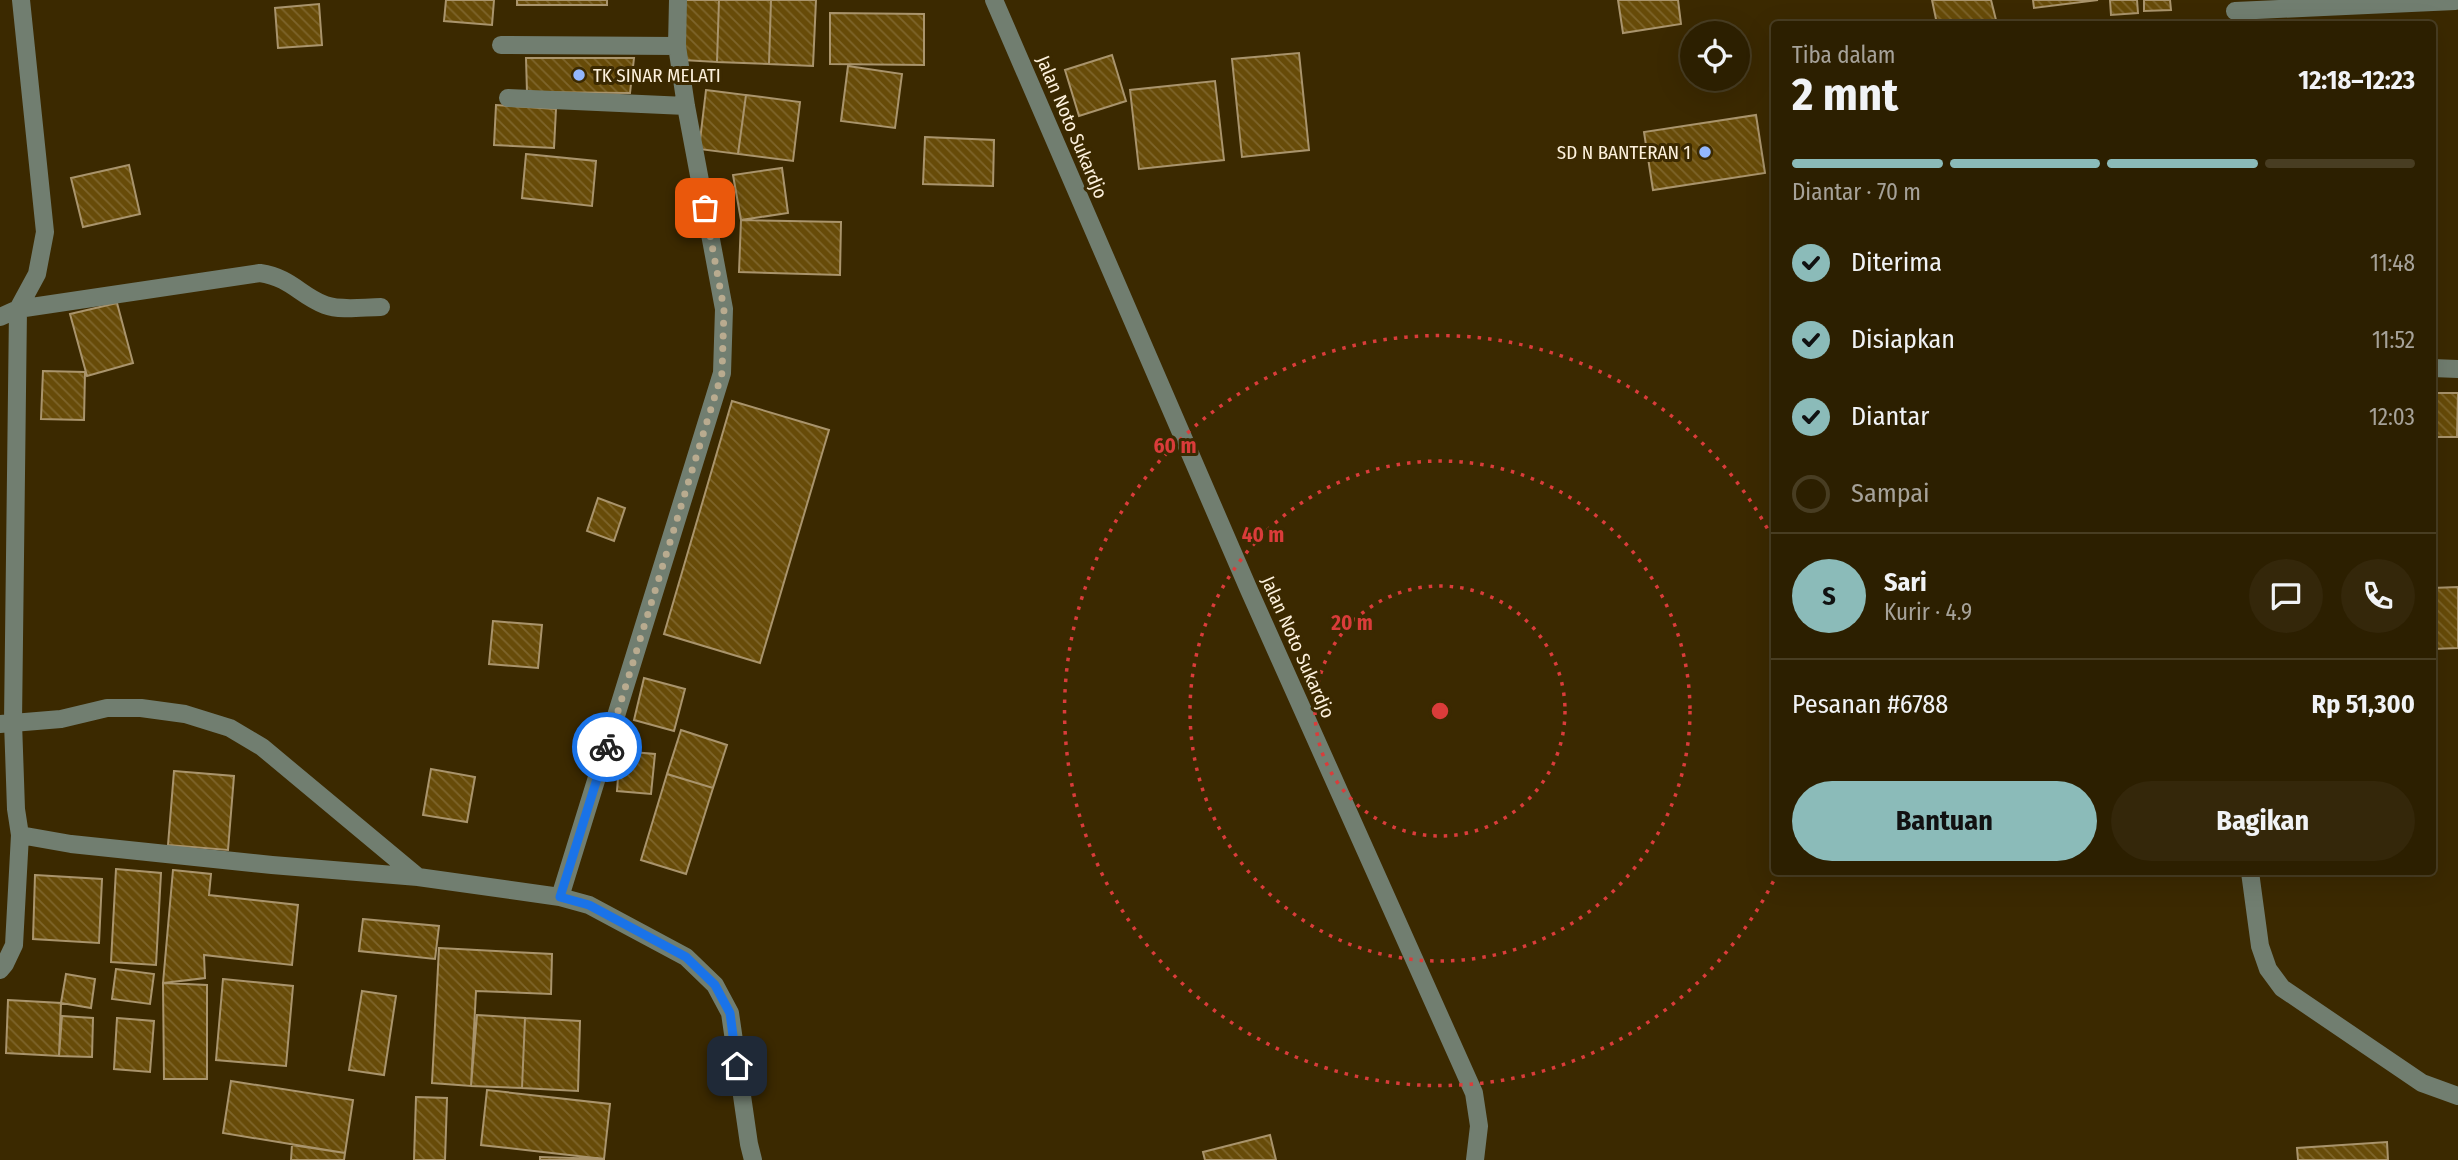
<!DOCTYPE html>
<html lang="id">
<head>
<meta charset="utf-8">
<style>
	:root { --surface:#2c1f00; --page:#34270a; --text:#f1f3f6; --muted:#a6a299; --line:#483d22; --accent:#8bbbb9 }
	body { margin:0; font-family:"Fira Sans Condensed",sans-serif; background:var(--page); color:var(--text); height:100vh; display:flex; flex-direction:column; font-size:26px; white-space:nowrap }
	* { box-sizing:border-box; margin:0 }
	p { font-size:23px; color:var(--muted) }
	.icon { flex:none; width:38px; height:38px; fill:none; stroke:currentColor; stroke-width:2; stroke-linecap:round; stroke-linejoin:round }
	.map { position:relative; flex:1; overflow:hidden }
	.sheet { position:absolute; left:1771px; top:21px; width:665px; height:854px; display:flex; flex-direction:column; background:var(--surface); border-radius:7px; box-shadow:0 7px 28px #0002,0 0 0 2px var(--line) }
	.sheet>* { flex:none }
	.buttons { position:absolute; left:1680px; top:21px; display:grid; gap:14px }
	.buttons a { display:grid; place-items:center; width:70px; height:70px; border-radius:50%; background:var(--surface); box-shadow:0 7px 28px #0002,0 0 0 2px var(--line); font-size:35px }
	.pin { position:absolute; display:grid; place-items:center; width:60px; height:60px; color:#fff; margin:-30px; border-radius:14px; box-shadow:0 4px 10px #0006 }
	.courier { position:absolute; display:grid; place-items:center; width:70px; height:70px; margin:-35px; border:5px solid #1a73e8; border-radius:50%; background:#fff; color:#222; box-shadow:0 2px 9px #0007 }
	.summary em { font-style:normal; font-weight:700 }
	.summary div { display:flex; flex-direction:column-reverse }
	.summary { display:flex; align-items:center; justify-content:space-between; height:119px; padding:0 21px }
	h1 { font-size:46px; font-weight:700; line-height:52px }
	.bar { display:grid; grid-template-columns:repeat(4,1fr); gap:10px 7px; align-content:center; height:84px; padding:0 21px }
	.bar i { height:9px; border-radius:5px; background:var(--line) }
	.bar .active { background:var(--accent) }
	.bar p { grid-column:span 4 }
	.line { display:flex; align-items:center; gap:18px; padding:0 21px; border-top:2px solid var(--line) }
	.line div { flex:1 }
	.round { display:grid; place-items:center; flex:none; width:74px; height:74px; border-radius:37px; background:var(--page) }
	ol { padding:0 21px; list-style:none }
	li { display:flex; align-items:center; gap:21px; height:77px }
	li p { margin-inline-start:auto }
	li .icon { padding:7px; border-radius:50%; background:var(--accent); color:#111; stroke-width:4 }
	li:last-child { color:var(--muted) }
	li i { width:38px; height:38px; border:4px solid var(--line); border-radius:50% }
	.button { display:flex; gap:14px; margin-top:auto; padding:14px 21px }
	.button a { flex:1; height:80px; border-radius:42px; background:var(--accent); color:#111; font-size:28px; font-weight:700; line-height:80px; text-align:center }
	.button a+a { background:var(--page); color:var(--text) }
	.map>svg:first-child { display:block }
</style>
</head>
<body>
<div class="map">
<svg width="2458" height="1160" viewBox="0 0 2458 1160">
	<defs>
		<pattern id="building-back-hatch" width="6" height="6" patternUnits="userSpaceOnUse" patternTransform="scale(1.75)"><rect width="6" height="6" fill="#674b08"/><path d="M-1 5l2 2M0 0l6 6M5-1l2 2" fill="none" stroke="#7e652b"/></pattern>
	</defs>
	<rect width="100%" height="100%" fill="#3b2900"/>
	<!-- building -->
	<path fill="url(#building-back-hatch)" stroke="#a9946c" stroke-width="2" d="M446 0H494L492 25 444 21Z
		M517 0H607V5H517Z
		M685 0H719L717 62 683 60Z
		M719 0H771L769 64 717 62Z
		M771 0H816L813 66 769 64Z
		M1618 0H1678L1681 24 1623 33Z
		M1932 0H1991L1997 24H1937Z
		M2033 0H2098L2034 8Z
		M2110 0H2137L2138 13 2111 15Z
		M2144 0H2170L2171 10 2144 11Z
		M319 4 322 45 278 48 275 8Z
		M830 13 924 14V65L830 64Z
		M2199 22V24H2156Z
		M1299 53 1309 150 1242 157 1232 59Z
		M1112 55 1126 101 1079 116 1065 70Z
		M526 58H634L630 93 527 92Z
		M848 66 902 74 895 128 841 121Z
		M1215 81 1224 160 1139 169 1130 90Z
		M706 90 746 95 738 154 699 149Z
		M746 95 800 102 793 161 738 154Z
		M496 105 556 109 554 148 494 145Z
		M1756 115 1765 173 1653 190 1644 132Z
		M925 137 994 140 993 186 923 184Z
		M526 154 596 161 592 206 522 198Z
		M129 165 140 214 83 227 71 178Z
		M782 168 788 213 741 220 733 175Z
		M741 220 841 222 840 275 739 272Z
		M2432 274 2435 322H2432Z
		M117 303 133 363 87 376 70 314Z
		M43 371 85 372 84 420 41 419Z
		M2432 393H2458L2457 437H2432Z
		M732 401 829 430 760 663 664 634Z
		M598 498 625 508 614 541 587 531Z
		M2458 587V648L2432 649V588Z
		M493 621 542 625 538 668 489 664Z
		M644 678 685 689 674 731 634 720Z
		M681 730 727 745 713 788 667 774Z
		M620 751 655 754 651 794 617 791Z
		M431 769 475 777 467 822 423 815Z
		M174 771 234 776 228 850 168 845Z
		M667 774 713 788 686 874 641 860Z
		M116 869 161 873 156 965 111 962Z
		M173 870 211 874 209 895 298 905 292 965 204 955 205 978 163 983Z
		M35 875 102 879 99 943 33 939Z
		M363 919 439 926 435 959 359 951Z
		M439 948 552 954 551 994 476 991 471 1086 432 1083Z
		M116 969 154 974 150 1004 112 999Z
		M66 974 95 979 91 1008 61 1003Z
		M223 979 293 986 286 1066 216 1060Z
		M163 983 207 985V1079H164Z
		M362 991 396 996 384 1075 349 1070Z
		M8 1000 61 1003 59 1056 6 1053Z
		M477 1015 525 1018 522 1088 471 1086Z
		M62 1016 93 1018 92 1057 59 1056Z
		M117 1018 154 1021 150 1072 114 1069Z
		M525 1018 580 1021 578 1091 522 1088Z
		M231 1081 353 1100 345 1153 223 1133Z
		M487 1090 610 1104 604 1159 481 1145Z
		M416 1097 447 1098 445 1160H414Z
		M1270 1135 1276 1160H1205L1203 1152Z
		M2387 1142 2388 1160H2298L2297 1148Z
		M292 1145 345 1153 344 1160H291Z
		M540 1157 604 1159V1160H540Z"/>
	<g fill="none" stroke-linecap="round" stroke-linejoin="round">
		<!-- minor -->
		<path stroke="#717e70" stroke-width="18" d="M21 0 45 232 37 274 18 309 13 722 16 809 20 835 71 844 272 865 418 877 560 897 589 905 686 957 715 985 730 1013 749 1144 753 1160
			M994 0 1249 590 1474 1093 1479 1126 1475 1160
			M2235 11 2455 1
			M501 45 677 46
			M508 98 686 106
			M0 317 18 309 260 273C292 278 299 295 325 305 341 311 364 307 381 307
			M2432 368 2458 369
			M0 724 61 719 107 708H141L185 714 230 728 262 747 418 877
			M2250 872 2260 946 2268 969 2282 988 2422 1083 2458 1096
			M560 897 722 373 724 309 686 106 677 46 678 0
			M0 970 5 964 14 945 20 835"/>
	</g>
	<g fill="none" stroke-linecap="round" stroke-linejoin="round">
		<!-- done -->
		<path stroke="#b9ab8f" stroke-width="7" stroke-dasharray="0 12.6" d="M607 747 722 373 724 309 705 208"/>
		<!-- route -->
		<path stroke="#1a73e8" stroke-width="9" d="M607 747 560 897 589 905 686 957 715 985 730 1013 737 1066"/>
	</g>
	<!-- distance rings -->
	<g fill="none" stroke="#da3c3a" stroke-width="3.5" stroke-dasharray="3.5 7">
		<circle cx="1440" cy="711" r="125"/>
		<circle cx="1440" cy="711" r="250"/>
		<path d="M1778 872A375 375 0 1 1 1774 541"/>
	</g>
	<!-- markers -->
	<g fill="#93b7fd" stroke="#3b2900" stroke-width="2.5">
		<circle cx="579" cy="75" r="7"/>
		<circle cx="1705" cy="152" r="7"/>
	</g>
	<g text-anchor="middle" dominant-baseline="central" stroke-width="6" stroke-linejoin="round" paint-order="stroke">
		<!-- poi labels -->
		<g font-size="19" fill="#fdf1dc" stroke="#3b2900" text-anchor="start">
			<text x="593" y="75">TK SINAR MELATI</text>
			<text x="1691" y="152" text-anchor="end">SD N BANTERAN 1</text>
		</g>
		<!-- street labels -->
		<g font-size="19" fill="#fdf1dc" stroke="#3b2900">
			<text transform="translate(1072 127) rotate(67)">Jalan Noto Sukardjo</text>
			<text transform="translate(1298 647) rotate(66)">Jalan Noto Sukardjo</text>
		</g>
	</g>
	<circle cx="1440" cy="711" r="10" fill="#da3c3a" stroke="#3b2900" stroke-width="3.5"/>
	<g font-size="21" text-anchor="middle" font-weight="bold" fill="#da3c3a" stroke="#3b2900" stroke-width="6" stroke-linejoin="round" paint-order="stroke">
		<text x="1175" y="453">60 m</text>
		<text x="1263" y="542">40 m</text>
		<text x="1352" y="630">20 m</text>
	</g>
</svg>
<div class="buttons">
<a><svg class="icon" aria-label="locate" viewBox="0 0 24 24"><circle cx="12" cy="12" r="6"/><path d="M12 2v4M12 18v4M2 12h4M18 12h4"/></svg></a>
</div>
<div class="pin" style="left:705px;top:208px;background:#ea580c"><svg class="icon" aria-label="bag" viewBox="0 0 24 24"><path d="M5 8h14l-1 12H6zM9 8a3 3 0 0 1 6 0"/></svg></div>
<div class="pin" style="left:737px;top:1066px;background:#1f2937"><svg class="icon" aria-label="home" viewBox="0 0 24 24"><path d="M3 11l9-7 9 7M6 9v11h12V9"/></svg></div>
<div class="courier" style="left:607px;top:747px"><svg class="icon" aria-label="bike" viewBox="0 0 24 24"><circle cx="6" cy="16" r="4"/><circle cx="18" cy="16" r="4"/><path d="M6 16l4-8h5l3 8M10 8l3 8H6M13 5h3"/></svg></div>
<section class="sheet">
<div class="summary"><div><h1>2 mnt</h1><p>Tiba dalam</p></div><em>12:18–12:23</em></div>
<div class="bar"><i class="active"></i><i class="active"></i><i class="active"></i><i></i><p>Diantar · 70 m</p></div>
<ol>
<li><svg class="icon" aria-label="check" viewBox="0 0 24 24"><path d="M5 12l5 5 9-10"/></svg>Diterima<p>11:48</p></li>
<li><svg class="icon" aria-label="check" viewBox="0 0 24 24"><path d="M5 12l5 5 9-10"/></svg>Disiapkan<p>11:52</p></li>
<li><svg class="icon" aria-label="check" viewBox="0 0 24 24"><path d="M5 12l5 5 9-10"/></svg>Diantar<p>12:03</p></li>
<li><i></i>Sampai</li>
</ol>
<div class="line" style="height:126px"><b class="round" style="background:var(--accent);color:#111">S</b><div><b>Sari</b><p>Kurir · 4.9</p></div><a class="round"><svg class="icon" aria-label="chat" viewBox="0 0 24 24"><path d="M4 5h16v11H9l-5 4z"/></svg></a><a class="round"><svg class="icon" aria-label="phone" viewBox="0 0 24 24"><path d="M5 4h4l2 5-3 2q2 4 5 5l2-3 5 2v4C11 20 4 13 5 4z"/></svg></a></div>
<div class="line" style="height:91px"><div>Pesanan #6788</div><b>Rp 51,300</b></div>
<div class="button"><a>Bantuan</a><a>Bagikan</a></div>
</section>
</div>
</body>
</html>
